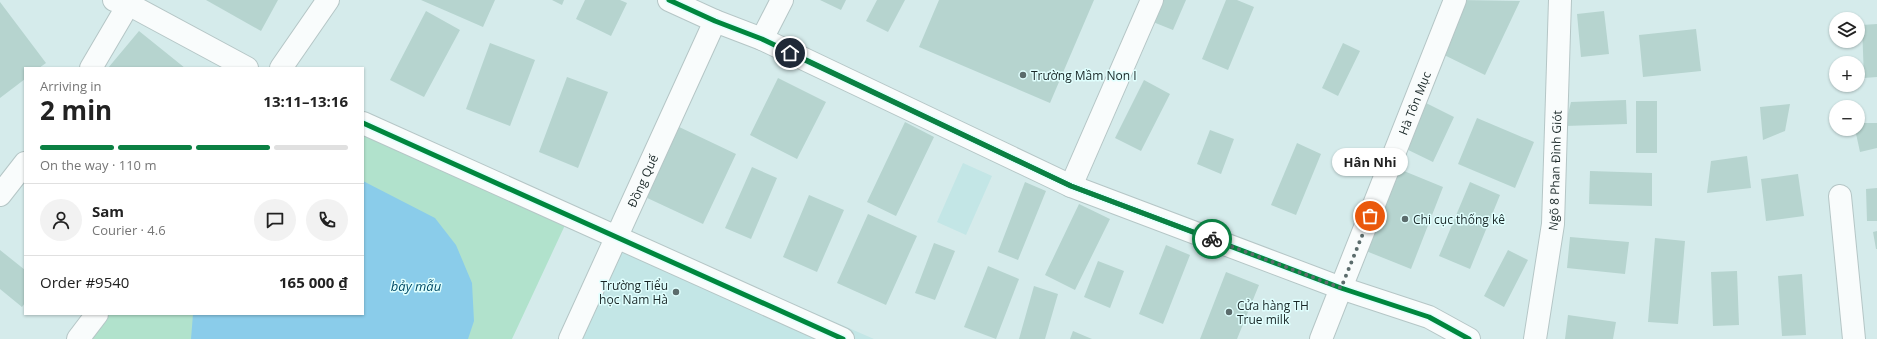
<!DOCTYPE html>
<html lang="en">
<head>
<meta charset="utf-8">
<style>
	:root { --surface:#fff; --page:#f2f2f2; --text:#222; --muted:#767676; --line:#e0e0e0; --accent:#0b8043 }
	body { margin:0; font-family:"Open Sans",sans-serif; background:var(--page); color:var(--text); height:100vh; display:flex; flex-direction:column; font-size:15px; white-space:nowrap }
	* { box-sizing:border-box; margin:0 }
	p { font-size:13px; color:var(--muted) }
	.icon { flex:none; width:22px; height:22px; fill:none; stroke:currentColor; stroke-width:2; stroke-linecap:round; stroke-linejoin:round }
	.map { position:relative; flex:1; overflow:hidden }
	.panel { position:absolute; left:24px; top:67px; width:340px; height:248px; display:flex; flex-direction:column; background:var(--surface); border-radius:0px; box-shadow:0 1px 3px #0004 }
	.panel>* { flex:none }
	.buttons { position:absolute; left:1829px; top:12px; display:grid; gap:8px }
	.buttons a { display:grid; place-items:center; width:36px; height:36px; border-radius:50%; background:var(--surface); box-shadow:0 1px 3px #0004; font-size:20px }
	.pin { position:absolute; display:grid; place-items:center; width:34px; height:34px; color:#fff; margin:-17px; border:2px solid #fff; border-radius:50%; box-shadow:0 1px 4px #0007 }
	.courier { position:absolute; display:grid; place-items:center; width:40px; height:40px; margin:-20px; border:3px solid #0b8043; border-radius:50%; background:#fff; color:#222; box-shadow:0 1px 5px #0007 }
	.bubble { position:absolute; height:28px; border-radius:14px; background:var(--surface); box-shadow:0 1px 3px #0004; font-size:13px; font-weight:700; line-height:28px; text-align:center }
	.head em { font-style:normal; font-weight:700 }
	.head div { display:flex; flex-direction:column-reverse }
	.head { display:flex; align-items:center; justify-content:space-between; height:68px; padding:0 16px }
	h1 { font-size:26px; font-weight:700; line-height:30px }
	.bar { display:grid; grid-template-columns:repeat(4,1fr); gap:6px 4px; align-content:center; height:48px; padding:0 16px }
	.bar i { height:5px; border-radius:3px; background:var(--line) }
	.bar .on { background:var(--accent) }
	.bar p { grid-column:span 4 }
	.line { display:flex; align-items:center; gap:10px; padding:0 16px; border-top:1px solid var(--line) }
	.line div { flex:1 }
	.round { display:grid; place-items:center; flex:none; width:42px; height:42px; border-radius:21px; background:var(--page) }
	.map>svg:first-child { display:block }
</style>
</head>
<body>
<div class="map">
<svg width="1877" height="339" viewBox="0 0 1877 339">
	<rect width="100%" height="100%" fill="#d5ebeb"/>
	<!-- built -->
	<path fill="#c3e6e6" d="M963 163 992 176 966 235 937 222Z
		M615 226 874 339H564Z"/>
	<!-- green -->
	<path fill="#b1e2cc" d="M363 123 566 223 512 339H78L95 314H363Z"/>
	<!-- water -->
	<path fill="#8accea" d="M363 181 435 218 456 245 472 283 474 321 468 339H191L193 314H363Z"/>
	<!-- building -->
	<path fill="#b6d4cf" d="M206 0H278L261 31Z
		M421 0H495L483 27Z
		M552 0H564L562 5Z
		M585 0H620L627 3 611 36 576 19Z
		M820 0H846L841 10Z
		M877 0H905L888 32 866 21Z
		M939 0H1094L1050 103 919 47Z
		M1162 0H1186L1173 30 1153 22Z
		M1226 0H1237L1254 7 1228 70 1202 59Z
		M1460 0 1520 1 1485 75 1436 51Z
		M0 2 46 63 39 68H25V79L0 98Z
		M426 11 460 30 424 97 390 80Z
		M1604 11 1609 54 1581 57 1577 14Z
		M1877 24V77L1864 78 1862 25Z
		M1696 29 1701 71 1643 77 1639 35Z
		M139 31 185 68H108Z
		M490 43 535 60 510 126 466 109Z
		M1343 43 1360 51 1338 96 1322 88Z
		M567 77 608 92 578 168 539 152Z
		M778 78 826 102 797 159 750 135Z
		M1144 80 1170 94 1141 151 1115 138Z
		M1626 100 1627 124 1565 126 1571 102Z
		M1422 101 1454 117 1433 162 1400 146Z
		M1636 101H1657V153H1636Z
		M1790 104 1785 131 1763 140 1760 107Z
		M1477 118 1534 142 1515 188 1458 164Z
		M905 122 934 137 896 216 867 202Z
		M1858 123H1877V148L1860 152 1855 129H1858Z
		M675 125 736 154 703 224 643 196Z
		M1210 130 1234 139 1221 174 1197 164Z
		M1297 143 1321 154 1296 215 1271 205Z
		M1747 156 1751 188 1707 193 1711 161Z
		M752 167 777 178 751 239 725 228Z
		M1399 169 1443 187 1411 269 1366 251Z
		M1590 171 1652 173V206L1589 204Z
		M1798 174 1804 216 1766 221 1761 179Z
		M1025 182 1046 191 1018 260 998 252Z
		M1470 182 1500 195 1470 269 1439 256Z
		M1877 188V221H1867L1866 189Z
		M809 195 844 210 817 272 783 257Z
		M1079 204 1110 219 1075 290 1045 275Z
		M868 214 917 236 886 305 837 283Z
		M1877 231V249H1876L1873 232Z
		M1570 237 1629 242 1625 274 1567 268Z
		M1655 238 1685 241 1678 324 1648 322Z
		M934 243 955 251 935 300 915 293Z
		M1166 245 1190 255 1163 324 1139 314Z
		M0 250 25 270V303L22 307 0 289Z
		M1508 250 1528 260 1504 307 1484 296Z
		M1098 261 1124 271 1110 308 1084 297Z
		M988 266 1019 279 996 339 964 327Z
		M1737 271 1739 325 1713 326 1711 272Z
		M1226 272 1259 285 1237 339H1200Z
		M1802 274 1806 335 1782 336 1778 276Z
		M1034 286 1058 294 1045 339H1019Z
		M1568 315 1616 322 1613 339H1565Z
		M1073 331 1092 339H1070Z"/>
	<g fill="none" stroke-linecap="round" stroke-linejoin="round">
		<defs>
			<g id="minor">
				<path d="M114 0 130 5 247 68"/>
				<path d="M762 39 782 0"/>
				<path d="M91 68 131 0"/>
				<path d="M281 68 328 0"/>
				<path d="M363 123 843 339"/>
				<path d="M1071 186 1152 0"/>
				<path d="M0 195 25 163"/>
				<path d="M1840 196 1854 339"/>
				<path id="s1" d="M1341 288 1455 0"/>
				<path d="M78 339 97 314"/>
				<path id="s2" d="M570 339 715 21"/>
				<path id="s3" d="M1535 339 1553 224 1560 0"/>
			</g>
			<path id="tertiary" d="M669 0 715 21 762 39 1071 186 1341 288 1429 317 1469 339
				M1321 339 1341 288"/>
		</defs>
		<!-- minor casing -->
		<use href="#minor" stroke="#b5c6c6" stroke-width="24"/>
		<!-- tertiary casing -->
		<use href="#tertiary" stroke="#b5c6c6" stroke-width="24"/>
		<!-- minor -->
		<use href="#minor" stroke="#f9fcfc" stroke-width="22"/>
		<!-- tertiary -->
		<use href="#tertiary" stroke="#f9fcfc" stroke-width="22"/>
		<defs>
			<path id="cycleway" d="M669 0 715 21 762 39 1071 186 1341 288 1429 317 1469 339
				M363 123 843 339"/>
		</defs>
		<!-- cycleway casing -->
		<use href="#cycleway" stroke="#e0fffe" stroke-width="8"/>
		<!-- cycleway -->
		<use href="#cycleway" stroke="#00873e" stroke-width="5"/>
	</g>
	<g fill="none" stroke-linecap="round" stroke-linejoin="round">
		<!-- done -->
		<path stroke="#5b6c6c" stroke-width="4" stroke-dasharray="0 7.2" d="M1212 239 1341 288 1370 216"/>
		<!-- route -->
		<path stroke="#0b8043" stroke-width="5" d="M790 53 1071 186 1212 239"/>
	</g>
	<!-- markers -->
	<g fill="#5b6c6c" stroke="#e0fffe" stroke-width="1.5">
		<circle cx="1023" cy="75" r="4"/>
		<circle cx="1405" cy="219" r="4"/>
		<circle cx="676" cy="292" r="4"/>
		<circle cx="1229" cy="312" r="4"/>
	</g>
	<g text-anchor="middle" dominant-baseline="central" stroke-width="3" stroke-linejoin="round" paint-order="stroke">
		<!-- poi labels -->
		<g font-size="12" fill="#192727" stroke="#e0fffe" text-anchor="start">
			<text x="1031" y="75">Trường Mầm Non I</text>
			<text x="1413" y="219">Chi cục thống kê</text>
			<text x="668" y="285" text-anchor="end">Trường Tiểu<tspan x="668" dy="14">học Nam Hà</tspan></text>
			<text x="1237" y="305">Cửa hàng TH<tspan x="1237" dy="14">True milk</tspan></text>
		</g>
		<!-- street labels -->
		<g font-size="12" fill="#192727" stroke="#e0fffe">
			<text stroke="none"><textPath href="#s1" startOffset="199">Hà Tôn Mục</textPath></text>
			<text stroke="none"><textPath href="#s3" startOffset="170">Ngõ 8 Phan Đình Giót</textPath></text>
			<text stroke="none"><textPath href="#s2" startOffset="174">Đồng Quế</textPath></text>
		</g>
		<!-- water labels -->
		<g font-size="13" font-style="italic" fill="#004b67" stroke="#e0fffe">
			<text x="416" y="286">bảy mẫu</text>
		</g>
	</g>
</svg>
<div class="buttons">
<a><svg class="icon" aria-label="layers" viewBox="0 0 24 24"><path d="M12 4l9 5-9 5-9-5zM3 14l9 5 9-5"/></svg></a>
<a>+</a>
<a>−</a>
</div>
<div class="pin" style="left:1370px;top:216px;background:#ea580c"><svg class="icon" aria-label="bag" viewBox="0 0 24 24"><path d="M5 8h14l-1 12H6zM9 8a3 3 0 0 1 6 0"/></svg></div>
<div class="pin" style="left:790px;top:53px;background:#1f2937"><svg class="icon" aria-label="home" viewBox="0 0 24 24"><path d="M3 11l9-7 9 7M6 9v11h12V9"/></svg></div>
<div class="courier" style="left:1212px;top:239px"><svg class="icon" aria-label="bike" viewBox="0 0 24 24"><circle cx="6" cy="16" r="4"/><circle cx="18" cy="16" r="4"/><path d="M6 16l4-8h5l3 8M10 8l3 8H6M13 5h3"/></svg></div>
<div class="bubble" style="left:1332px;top:148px;width:76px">Hân Nhi</div>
<section class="panel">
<div class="head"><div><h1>2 min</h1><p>Arriving in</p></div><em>13:11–13:16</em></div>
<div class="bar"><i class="on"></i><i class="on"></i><i class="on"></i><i></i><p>On the way · 110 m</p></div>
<div class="line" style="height:72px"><a class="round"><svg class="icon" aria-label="person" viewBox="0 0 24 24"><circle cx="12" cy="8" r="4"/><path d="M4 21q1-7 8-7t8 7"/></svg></a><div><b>Sam</b><p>Courier · 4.6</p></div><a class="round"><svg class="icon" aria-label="chat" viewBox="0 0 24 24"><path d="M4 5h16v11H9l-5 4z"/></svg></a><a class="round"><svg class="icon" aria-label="phone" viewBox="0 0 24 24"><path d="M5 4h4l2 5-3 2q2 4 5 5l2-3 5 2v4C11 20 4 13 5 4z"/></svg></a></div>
<div class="line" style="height:52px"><div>Order #9540</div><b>165 000 ₫</b></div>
</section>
</div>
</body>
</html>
